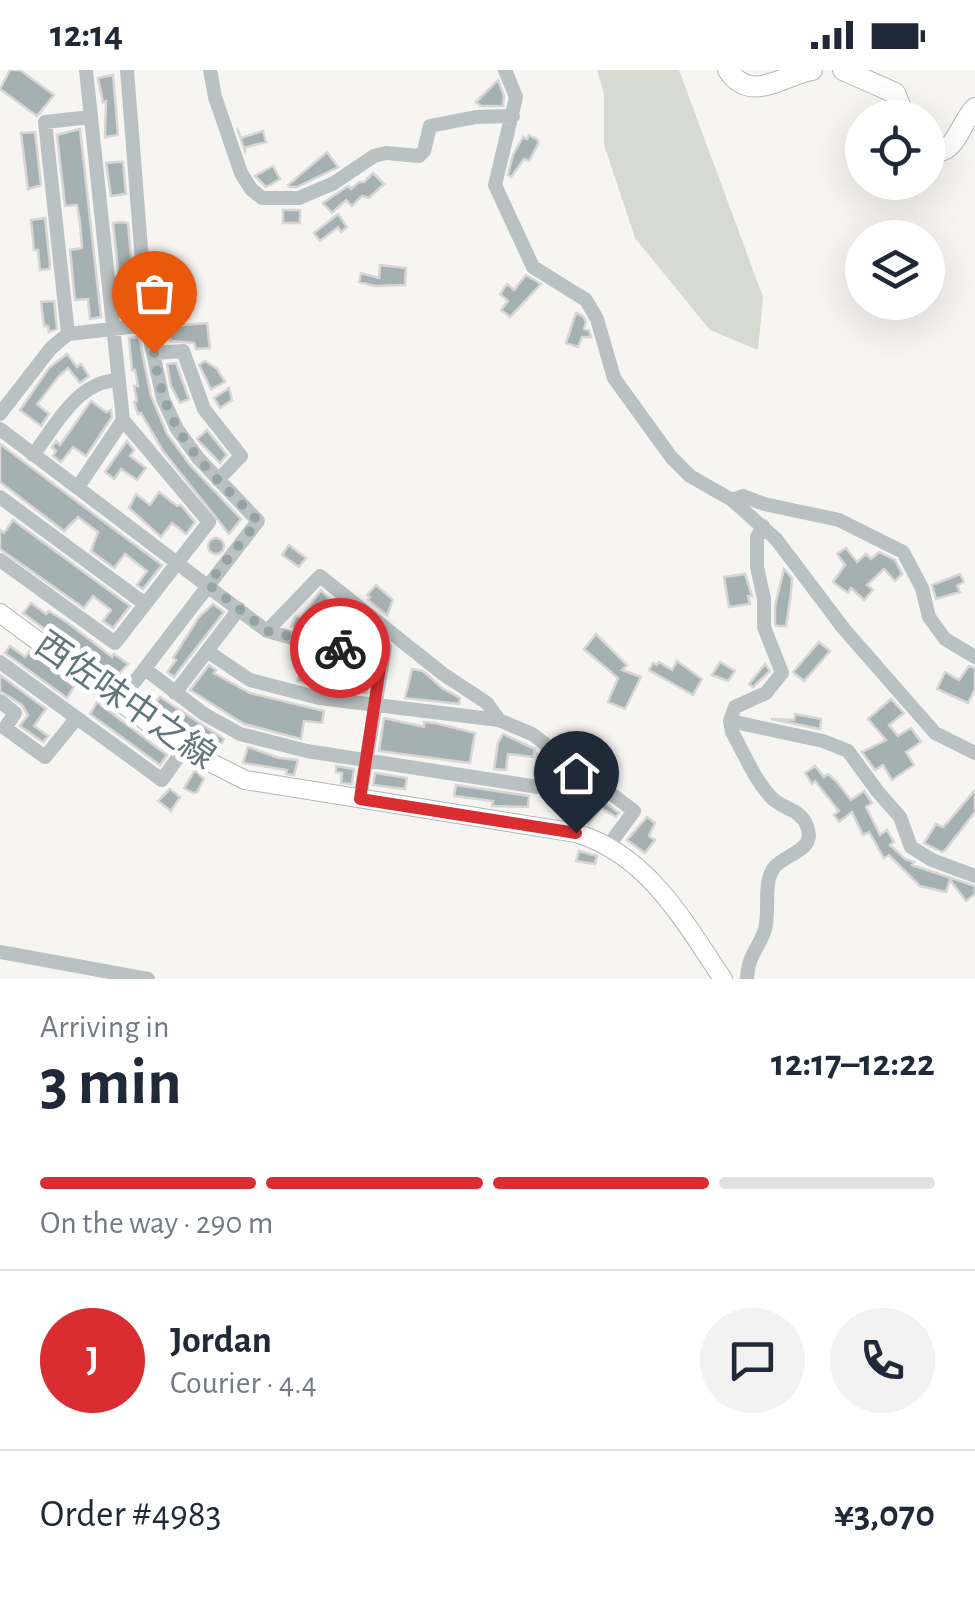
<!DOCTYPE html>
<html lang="en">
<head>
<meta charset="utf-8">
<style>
	:root { --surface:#fff; --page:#f2f2f3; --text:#1f2937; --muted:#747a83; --line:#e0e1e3; --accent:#da2d31 }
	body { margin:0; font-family:"Alegreya Sans","Noto Sans JP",sans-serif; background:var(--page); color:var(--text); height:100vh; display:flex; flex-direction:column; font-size:38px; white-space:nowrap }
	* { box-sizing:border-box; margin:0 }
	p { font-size:32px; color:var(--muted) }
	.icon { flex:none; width:55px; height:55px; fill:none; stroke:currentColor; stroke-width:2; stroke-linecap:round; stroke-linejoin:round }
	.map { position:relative; height:909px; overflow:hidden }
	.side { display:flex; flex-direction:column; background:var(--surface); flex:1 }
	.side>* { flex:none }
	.fabs { position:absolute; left:845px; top:30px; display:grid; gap:20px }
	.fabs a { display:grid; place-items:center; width:100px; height:100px; border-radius:50%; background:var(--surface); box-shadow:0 10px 40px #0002; font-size:50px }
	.pin { position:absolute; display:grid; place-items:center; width:85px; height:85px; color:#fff; margin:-102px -42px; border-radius:50% 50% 50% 0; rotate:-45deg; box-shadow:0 0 10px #0007 }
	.pin .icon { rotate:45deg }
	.courier { position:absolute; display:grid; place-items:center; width:100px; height:100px; margin:-50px; border:8px solid #da2d31; border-radius:50%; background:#fff; color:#222; box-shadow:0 2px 12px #0007 }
	.headline em { font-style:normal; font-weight:700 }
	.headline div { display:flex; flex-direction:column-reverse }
	.headline { display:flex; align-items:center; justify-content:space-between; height:170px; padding:0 40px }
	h1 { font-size:65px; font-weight:700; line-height:75px }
	.bar { display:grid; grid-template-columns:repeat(4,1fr); gap:15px 10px; align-content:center; height:120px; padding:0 40px }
	.bar i { height:12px; border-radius:8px; background:var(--line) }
	.bar .selected { background:var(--accent) }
	.bar p { grid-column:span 4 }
	.line { display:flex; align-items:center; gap:25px; padding:0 40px; border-top:2px solid var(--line) }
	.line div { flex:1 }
	.round { display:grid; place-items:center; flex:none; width:105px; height:105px; border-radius:52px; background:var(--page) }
	.status { display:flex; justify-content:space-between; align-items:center; height:70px; padding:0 50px; background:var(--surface); direction:ltr }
	.status svg { height:28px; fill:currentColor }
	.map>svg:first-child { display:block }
</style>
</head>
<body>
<div class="status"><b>12:14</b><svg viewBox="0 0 49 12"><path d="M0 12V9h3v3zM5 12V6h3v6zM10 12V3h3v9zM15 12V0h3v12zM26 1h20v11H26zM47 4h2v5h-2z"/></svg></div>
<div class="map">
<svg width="975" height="909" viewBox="0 0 975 909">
	<rect width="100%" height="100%" fill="#f6f5f2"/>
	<!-- green -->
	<path fill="#d7dad1" d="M597 0H679L763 227 758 280 710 260 635 168 604 75V24Z"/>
	<!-- building -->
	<path fill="#a5b0b3" stroke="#d7d6d5" stroke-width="2.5" d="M10 0H20L54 25 37 46 0 19Z
		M113 5 118 65 105 67 106 31 103 32 98 8Z
		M498 10 504 26 503 36H481L476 32Z
		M237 58 241 68 263 61 266 72 246 77 245 81Z
		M80 59 101 247 90 249 88 229 75 230 70 180 82 178 80 153 77 135 65 136 57 65Z
		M35 62 41 115 28 119 21 63Z
		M529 65 538 70V74L529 91 524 89 511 107 508 105 513 85 523 67 527 69Z
		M327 82 338 97 297 117H290L288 115Z
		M118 92H123L126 124 111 126 106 93Z
		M273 96 280 109 266 117 255 106Z
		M373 103 384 114 369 128 362 126 352 136 346 130 332 143 323 133 348 116 351 119 359 112H364Z
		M283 140H300V153H283Z
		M338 144 347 157 341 162 338 157 320 171 314 163Z
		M45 148 50 195 49 199 40 200 38 180H34L31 150Z
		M122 152 128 153 136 246 123 247 113 153Z
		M380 195 406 198 405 215 375 216 359 212 361 203 379 208Z
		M526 205 541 214 510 247 501 240 508 231 500 224 507 214 514 220Z
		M54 231 57 259 49 262 48 256H44L41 232Z
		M576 243 583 246 586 252 584 259 589 260 591 267H582L578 277 566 273Z
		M207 253 210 278 196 279 194 273 170 271 169 263 174 262 173 256Z
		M139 267 151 326 167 364 190 395 241 449 229 464 163 381 141 343 138 344 134 332 137 331 134 316H138L135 300H132L129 268Z
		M67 284 77 297 81 294 89 306 80 313 68 298 59 306 37 334 49 344 41 356 20 340 49 298Z
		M205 291 217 299 225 312 211 319 199 295Z
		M176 293 189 329 180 333 171 316 167 294Z
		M229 318 232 330 220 338 214 328Z
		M91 331 106 342 111 340 112 347 86 386 73 377 61 392 53 386 56 381 52 377 56 371 60 375Z
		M207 360 227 385 220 393 197 369Z
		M127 371 134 380 130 386 146 398 137 410 121 399 114 409 105 402Z
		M0 374 162 495 143 519 137 515 147 501 125 484 114 498 91 481 98 462 78 447 64 461 0 412Z
		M159 422 177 436 181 435 195 452 186 464 172 453 161 467 129 438 136 424 150 435Z
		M13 450 130 536 113 558 103 551 111 540 93 526 84 538 0 479V460L4 463Z
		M208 476a8 8 0 1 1 16 0a8 8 0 1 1-16 0Z
		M289 475 306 488 299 497 282 485Z
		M846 478 857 492 866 484 871 489 879 482 895 490 902 504 895 511 884 499 867 515 873 520 864 530 851 518 848 523 833 512 845 495 837 484Z
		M784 499 792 508 791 523 786 556H778L775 555V536Z
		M745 504 752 526H748L750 534 729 537 724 507Z
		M960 504 964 512 957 516 960 522 936 529 932 515Z
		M376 515 393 530 387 545 368 530 370 527 367 525Z
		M321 520 328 528 380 568 376 571 362 569 354 564 350 568 333 562 330 565 321 563 311 556 308 561 291 557 296 546 301 547Z
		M31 533 46 544 49 541 68 553 112 587 114 584 128 594 113 610 23 543Z
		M213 534 224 542 174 607 167 602 176 590 173 588 199 547Z
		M596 564 627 595 622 600 641 607 625 639 608 632 618 608 584 579Z
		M819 572 830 581 804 611 793 602Z
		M10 576 25 587 30 581 59 603 74 617 67 628 5 583Z
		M306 583 332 591 330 601 309 599 307 614 297 611Z
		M356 591 371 594 367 623 351 621Z
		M677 591 702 609 693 625 649 600 653 593 657 595 659 592 672 600Z
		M720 592 735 601 728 611 712 605Z
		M765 594 770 601 753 617 749 614Z
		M209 595 216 600 214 603 250 623 324 641 322 653 304 651 301 669 244 654 190 620Z
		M969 596 975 598V619L968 633 937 619 945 602 959 610Z
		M412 599 423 601 442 618 460 628 459 634 405 628Z
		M0 605 46 639 34 656 48 666 43 672 20 656 28 645 22 635 0 621Z
		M160 627 224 669 217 682 151 639Z
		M891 629 904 643 889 655 898 666 911 658 921 672 906 682 914 695 892 710 883 695 875 700 862 682 886 670 868 649Z
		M97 632 167 685 160 695 90 644Z
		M795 644 821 649 820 659 771 649 794 650Z
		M384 648 424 657V652L435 653 475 663 470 693 379 681Z
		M503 664 535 679 533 687 508 684 506 700 494 699 498 673Z
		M248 677 279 688 298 690 294 705 286 704 287 700 243 693Z
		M537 684 551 692 546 708 534 706Z
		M336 696 354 699 352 714 341 713 342 703 336 702Z
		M815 696 824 707 828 704 836 711 851 730 864 721 872 733 866 737 880 765 887 760 894 772 890 775 905 789 914 792 912 795 975 816V824L966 831 950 810 946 822 920 816 889 785 884 788 869 762 863 765 852 742 839 752 834 745 839 741 815 711 812 714 805 703Z
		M195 700 204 709 197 722 193 723 184 718Z
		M375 703 407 708 405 719 373 715Z
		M456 715 529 726 528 737 492 736 493 731 454 726Z
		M170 719 180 727 171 741 158 731Z
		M975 720V742L946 779 942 782 924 773 936 754 943 757 948 752Z
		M594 724 619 743 616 747 601 738 589 754 569 738 570 733 584 730 587 733Z
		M647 747 655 753 649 766 655 770 645 783 627 770Z
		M579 781 597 786 595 794 576 791Z"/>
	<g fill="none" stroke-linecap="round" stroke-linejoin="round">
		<defs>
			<path id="major" d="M0 543 184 679 245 710 576 763C648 785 683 850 723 909"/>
			<path id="highway" d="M728 0C751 35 784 4 812 0
				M843 0 895 23 905 48
				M928 82C957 86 958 55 975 38"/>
		</defs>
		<!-- major casing -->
		<use href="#major" stroke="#aeb5b7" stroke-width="20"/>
		<!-- highway casing -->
		<use href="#highway" stroke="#b0b6b7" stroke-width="22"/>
		<!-- minor -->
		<path stroke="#bac1c2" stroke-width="14" d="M210 0 215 27 241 103 251 119 262 128H299L334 113 374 86 386 83 419 86 424 81 430 56 476 47 513 46
			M505 0 516 27 495 115 533 197 586 230 597 249 614 308 671 387 690 406 732 430 776 469 844 559 935 663 975 683
			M68 264 45 52 91 47
			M155 283 183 281 204 339 241 386 218 410
			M0 344 51 278 68 264 147 255
			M0 359 267 561 307 572 382 583
			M33 385C57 354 77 311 119 310
			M78 417 123 350 86 0
			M0 427 145 534
			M732 430 743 426 764 434 839 450 903 482 922 518 929 547 945 569 975 587
			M0 490 115 573 209 452 123 350
			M267 561 320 506 443 604 487 633 499 650
			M207 581 250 610 319 628 499 650 532 664 634 741 609 775
			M0 592 162 710 184 679
			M145 599 204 644 240 664 307 681 576 723 588 706
			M175 623 239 539
			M0 631 15 643 5 658 45 687 76 649
			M119 632 258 451 198 388 177 359 163 329 147 255 127 0
			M730 651 823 671 848 681 878 722 900 747 911 777 932 790 975 806
			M360 729 385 577
			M0 882 148 909
			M747 909C748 884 759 879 765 859 770 841 763 815 773 799 784 783 817 782 807 756 801 739 782 739 772 728 755 711 744 683 732 662L730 651 735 637 766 623 782 603 764 557V529L757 497V467L763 456"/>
		<!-- major -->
		<use href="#major" stroke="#fff" stroke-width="18"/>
		<!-- highway -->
		<use href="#highway" stroke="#fff" stroke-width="20"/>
	</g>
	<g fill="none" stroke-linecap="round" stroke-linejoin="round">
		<!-- done -->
		<path stroke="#96a3a5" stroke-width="10" stroke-dasharray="0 18" d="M154 283C165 366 203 394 258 451L208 514 267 561 340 578"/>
		<!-- route -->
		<path stroke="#da2d31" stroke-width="12" d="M340 578 382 584 360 729 576 763"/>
	</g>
	<g text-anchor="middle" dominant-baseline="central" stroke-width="10" stroke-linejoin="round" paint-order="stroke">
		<!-- street labels -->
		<g font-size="35" fill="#62777c" stroke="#fff">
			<text transform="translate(125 631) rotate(35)">西佐味中之線</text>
		</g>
	</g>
</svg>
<div class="fabs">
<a><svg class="icon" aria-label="locate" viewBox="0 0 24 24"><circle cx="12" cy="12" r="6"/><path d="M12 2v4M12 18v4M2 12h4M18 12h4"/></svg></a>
<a><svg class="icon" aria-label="layers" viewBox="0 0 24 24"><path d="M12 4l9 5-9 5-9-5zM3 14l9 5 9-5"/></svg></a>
</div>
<div class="pin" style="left:154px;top:283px;background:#ea580c"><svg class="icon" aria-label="bag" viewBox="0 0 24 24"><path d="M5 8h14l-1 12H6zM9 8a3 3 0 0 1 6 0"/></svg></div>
<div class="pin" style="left:576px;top:763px;background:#1f2937"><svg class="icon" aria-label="home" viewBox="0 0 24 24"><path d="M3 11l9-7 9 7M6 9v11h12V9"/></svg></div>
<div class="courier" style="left:340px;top:578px"><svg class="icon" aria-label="bike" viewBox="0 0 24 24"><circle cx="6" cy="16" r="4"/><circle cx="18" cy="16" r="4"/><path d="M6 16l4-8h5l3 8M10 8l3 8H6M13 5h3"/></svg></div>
</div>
<section class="side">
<div class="headline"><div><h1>3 min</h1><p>Arriving in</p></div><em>12:17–12:22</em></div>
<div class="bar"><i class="selected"></i><i class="selected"></i><i class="selected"></i><i></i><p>On the way · 290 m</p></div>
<div class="line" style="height:180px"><b class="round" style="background:var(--accent);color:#fff">J</b><div><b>Jordan</b><p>Courier · 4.4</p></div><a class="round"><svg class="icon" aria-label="chat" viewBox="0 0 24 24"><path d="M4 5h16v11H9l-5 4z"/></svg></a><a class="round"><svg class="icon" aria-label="phone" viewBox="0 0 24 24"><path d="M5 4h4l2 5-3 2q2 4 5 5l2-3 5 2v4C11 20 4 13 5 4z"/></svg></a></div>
<div class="line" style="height:130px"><div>Order #4983</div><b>¥3,070</b></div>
</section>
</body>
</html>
